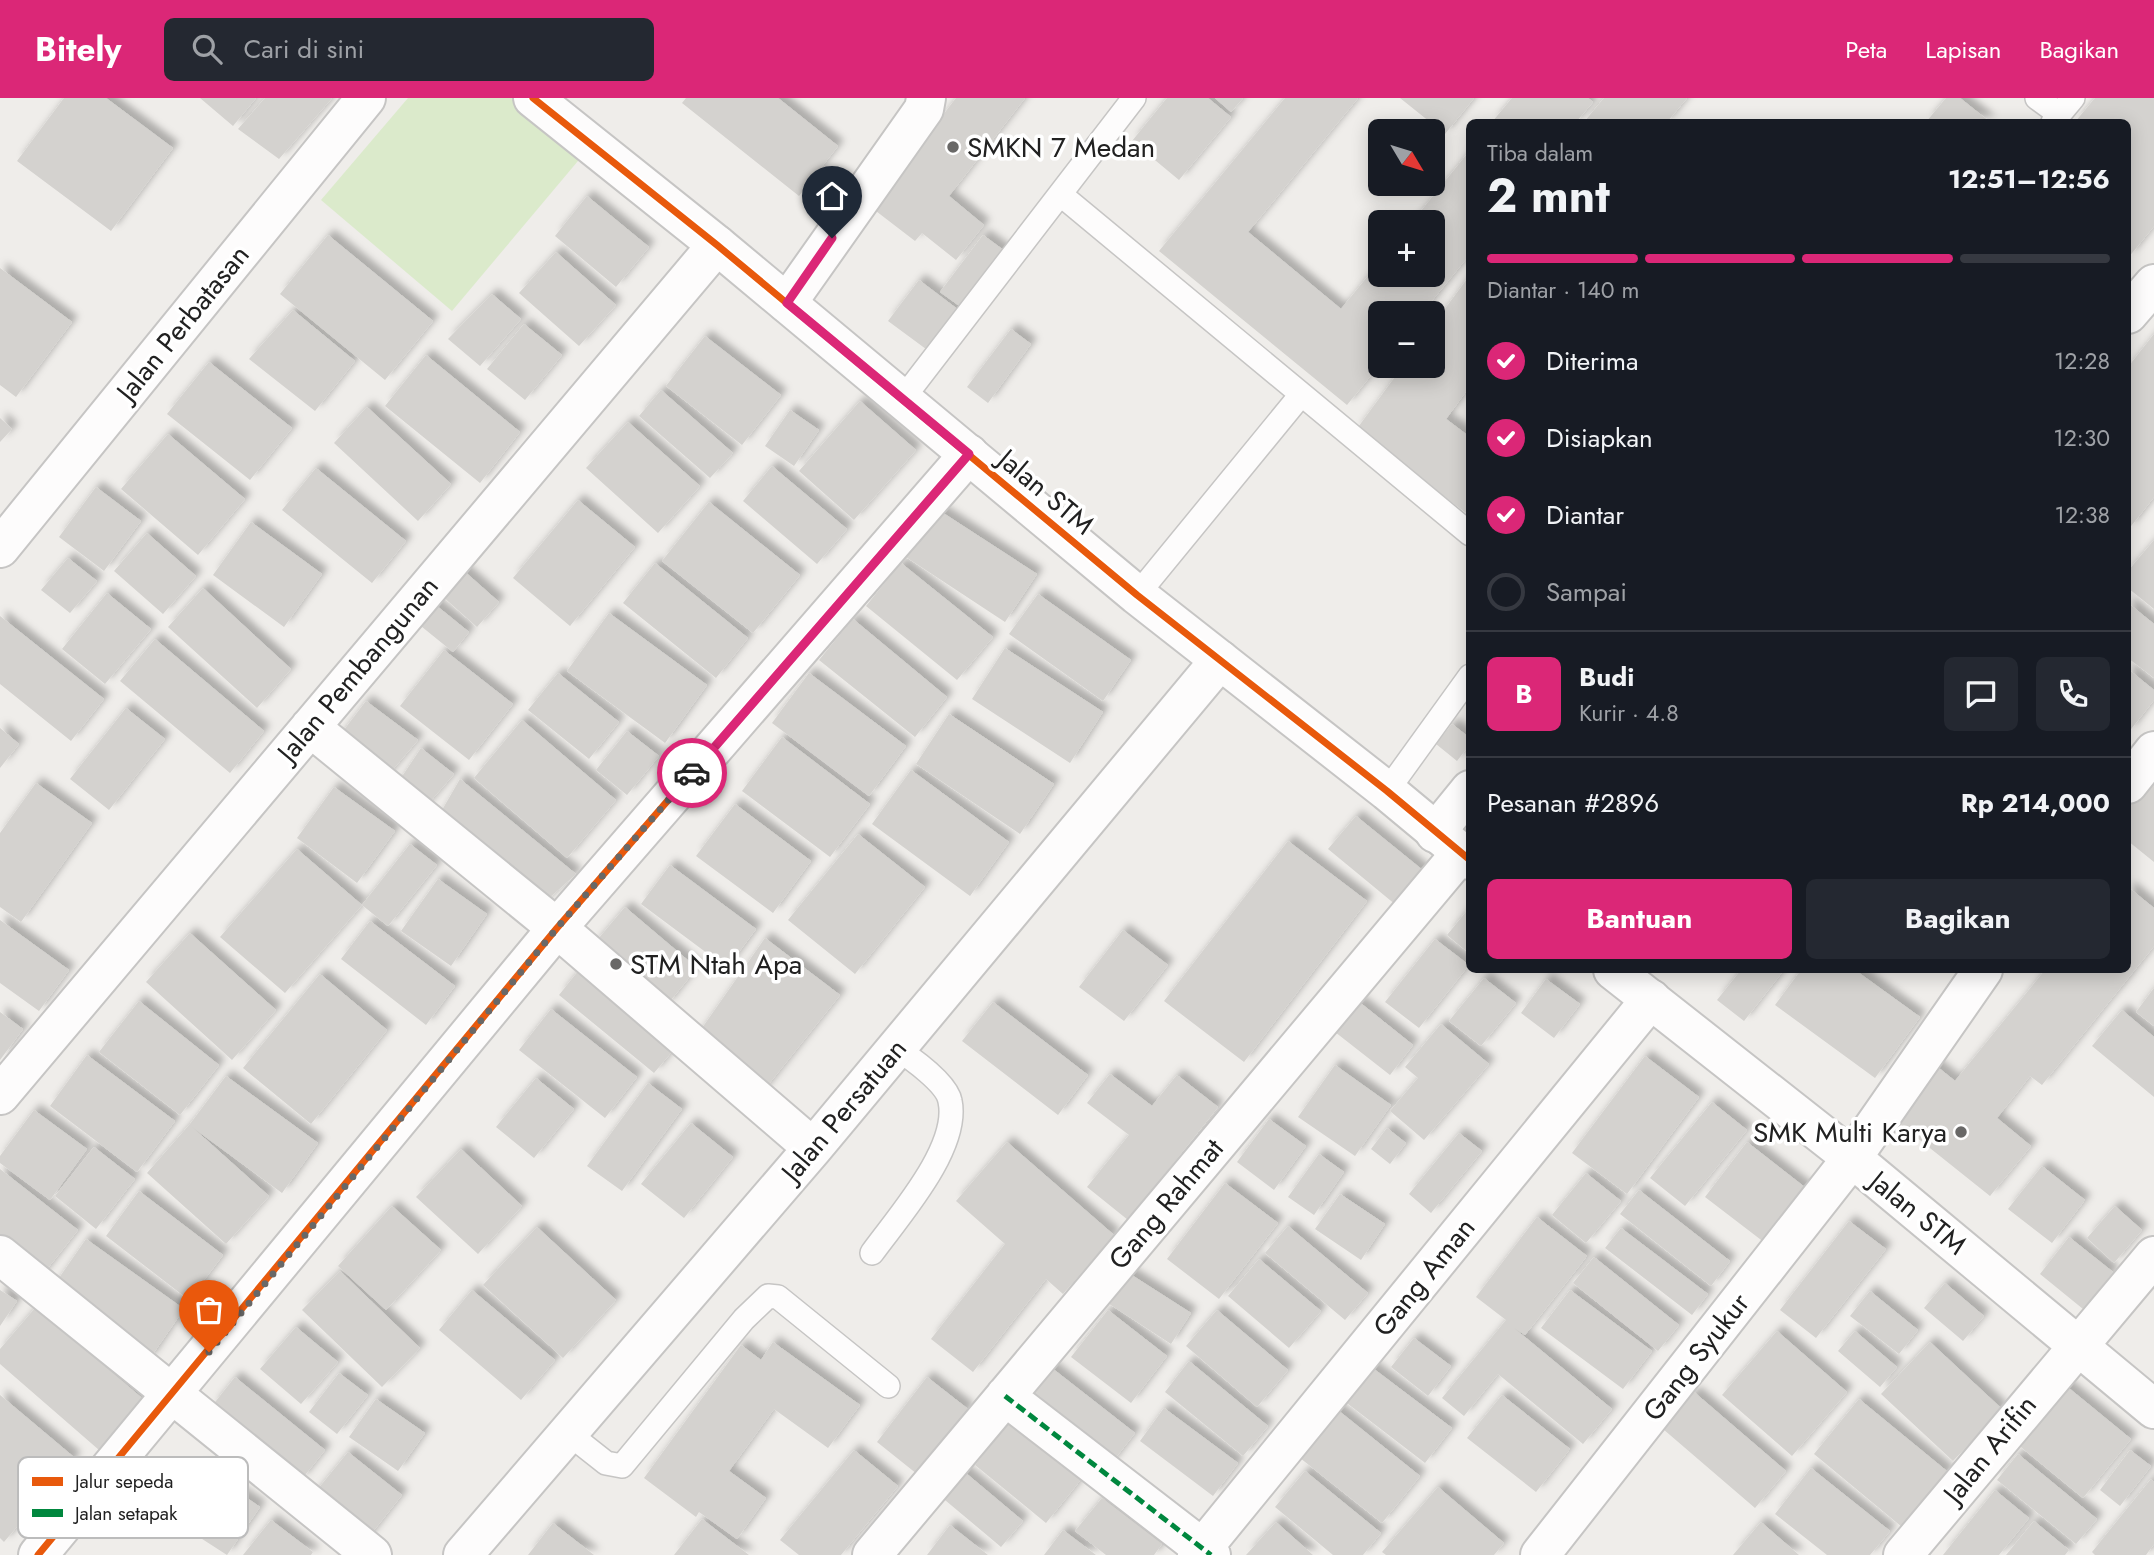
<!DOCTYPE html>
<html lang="id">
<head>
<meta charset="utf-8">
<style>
	:root { --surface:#171b24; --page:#242831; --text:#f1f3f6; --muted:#9ea1a6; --line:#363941; --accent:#db2777 }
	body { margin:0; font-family:Jost,sans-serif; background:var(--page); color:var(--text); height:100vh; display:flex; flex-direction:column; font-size:26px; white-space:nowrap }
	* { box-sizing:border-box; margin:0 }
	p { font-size:23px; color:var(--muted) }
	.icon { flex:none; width:38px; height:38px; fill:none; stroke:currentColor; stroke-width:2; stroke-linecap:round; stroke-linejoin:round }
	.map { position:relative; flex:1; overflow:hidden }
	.drawer { position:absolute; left:1466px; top:21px; width:665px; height:854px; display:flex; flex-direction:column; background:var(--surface); border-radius:10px; box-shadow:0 4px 18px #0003 }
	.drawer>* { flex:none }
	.needle { width:46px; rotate:128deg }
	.fabs { position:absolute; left:1368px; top:21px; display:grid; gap:14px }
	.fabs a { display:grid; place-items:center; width:77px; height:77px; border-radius:10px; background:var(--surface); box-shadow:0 4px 18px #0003; font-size:35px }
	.pin { position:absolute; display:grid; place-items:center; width:60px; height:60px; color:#fff; margin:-72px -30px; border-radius:50% 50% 50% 0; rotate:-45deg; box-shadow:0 0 7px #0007 }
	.pin .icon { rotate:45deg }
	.courier { position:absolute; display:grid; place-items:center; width:70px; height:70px; margin:-35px; border:5px solid #db2777; border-radius:50%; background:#fff; color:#222; box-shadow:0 2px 9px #0007 }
	.headline em { font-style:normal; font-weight:700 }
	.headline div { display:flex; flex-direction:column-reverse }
	.headline { display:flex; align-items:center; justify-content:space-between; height:119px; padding:0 21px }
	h1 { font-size:46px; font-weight:700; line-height:52px }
	.bar { display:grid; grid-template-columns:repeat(4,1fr); gap:10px 7px; align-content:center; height:84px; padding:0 21px }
	.bar i { height:9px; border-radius:5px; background:var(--line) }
	.bar .current { background:var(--accent) }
	.bar p { grid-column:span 4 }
	.line { display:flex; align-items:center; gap:18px; padding:0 21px; border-top:2px solid var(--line) }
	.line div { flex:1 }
	.round { display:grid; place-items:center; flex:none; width:74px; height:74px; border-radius:10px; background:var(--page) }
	ol { padding:0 21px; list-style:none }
	li { display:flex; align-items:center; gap:21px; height:77px }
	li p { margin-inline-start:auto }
	li .icon { padding:7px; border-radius:50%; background:var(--accent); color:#fff; stroke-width:4 }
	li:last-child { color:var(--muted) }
	li i { width:38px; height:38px; border:4px solid var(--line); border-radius:50% }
	.primary-button { display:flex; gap:14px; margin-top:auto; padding:14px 21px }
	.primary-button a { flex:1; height:80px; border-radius:10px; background:var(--accent); color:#fff; font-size:28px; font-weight:700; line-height:80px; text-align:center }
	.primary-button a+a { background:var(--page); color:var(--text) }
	header { display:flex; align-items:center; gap:42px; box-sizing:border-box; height:98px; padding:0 35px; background:var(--accent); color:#fff }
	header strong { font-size:33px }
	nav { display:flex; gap:38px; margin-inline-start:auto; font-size:24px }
	.search { width:490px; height:63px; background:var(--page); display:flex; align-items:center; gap:18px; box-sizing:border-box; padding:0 24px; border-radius:10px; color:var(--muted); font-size:26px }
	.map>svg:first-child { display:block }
</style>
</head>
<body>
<header>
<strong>Bitely</strong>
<div class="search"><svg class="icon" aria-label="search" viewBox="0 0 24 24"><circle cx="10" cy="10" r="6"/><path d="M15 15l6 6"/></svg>Cari di sini</div>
<nav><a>Peta</a><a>Lapisan</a><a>Bagikan</a></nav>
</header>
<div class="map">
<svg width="2154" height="1457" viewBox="0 0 2154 1457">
	<defs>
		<filter id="shadow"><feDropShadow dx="6" dy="-6" stdDeviation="3.5" flood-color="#0004"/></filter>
	</defs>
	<rect width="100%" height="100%" fill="#efedea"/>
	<!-- grass -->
	<path fill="#dbeacb" d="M408 0H516L583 57 452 213 321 102Z"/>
	<!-- building -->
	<path fill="#d4d2cf" filter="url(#shadow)" d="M64 0H106L173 50 111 133 17 63Z
		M200 0H256L233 28Z
		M265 0H332L279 61 238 31Z
		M686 0H778L838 48 799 98 682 5Z
		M956 0H1025L949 98 984 127 956 162 922 135 915 143 872 110Z
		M1167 0H1208L1231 19 1179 82 1132 43Z
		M1215 0H1243L1231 14Z
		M1285 0H1358L1248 134 1341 211 1381 162V177H1433V124H1412L1467 56 1470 59V156L1422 215H1381V265L1347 307 1159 153Z
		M1400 0H1474L1445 36Z
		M1512 0H1588L1593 4 1576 24H1492Z
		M1604 0H1687L1667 24H1584Z
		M1946 0H1960L1990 24H1926Z
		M2095 0H2154V128L2128 160V24H2075Z
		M587 98 649 149 616 189 555 138Z
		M328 137 433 223 385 282 280 196Z
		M983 137 1009 156 965 212 940 194Z
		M556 154 616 207 579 248 519 195Z
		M0 170 72 224 16 299 0 287Z
		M1470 177V288L1446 321 1470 339V418L1356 332 1403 268H1433V227Z
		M919 182 960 213 930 254 888 223Z
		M492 196 521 221 480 268 448 241Z
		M293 212 355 263 315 313 249 261Z
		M524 226 562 257 525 302 487 271Z
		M1011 231 1031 246 988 305 967 289Z
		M2154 236V399L2128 432V269Z
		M705 238 781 297 742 347 666 288Z
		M426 257 520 334 480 385 385 308Z
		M209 264 292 330 250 382 167 316Z
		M661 292 733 355 710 380 639 318Z
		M860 303 916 352 854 422 799 373Z
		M367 309 451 386 418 423 334 345Z
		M790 312 819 332 794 368 765 348Z
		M0 320 12 331 0 344Z
		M628 324 700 388 658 435 586 370Z
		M168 336 245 401 198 457 121 391Z
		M772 368 847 431 817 466 743 403Z
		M316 370 406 443 372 485 282 412Z
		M96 389 141 423 104 473 59 439Z
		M578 402 635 449 570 528 513 480Z
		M709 404 800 477 753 535 662 463Z
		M937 411 1037 476 1005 524 906 459Z
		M251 424 322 476 284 529 213 477Z
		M147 435 196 478 163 516 114 473Z
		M2154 442V511L2128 490V473Z
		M68 460 97 483 70 515 41 492Z
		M455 465 499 504 477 529 432 489Z
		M655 465 748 540 716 580 623 505Z
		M901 465 993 539 957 582 866 508Z
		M203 490 291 571 257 610 168 529Z
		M107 495 151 531 105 586 62 551Z
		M1038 496 1131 562 1103 603 1009 536Z
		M427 500 469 534 453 554 411 520Z
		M2128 505 2154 526V580L2128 560Z
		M609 515 707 587 665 645 567 573Z
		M0 518 104 601 71 643 0 586Z
		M853 521 947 599 915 639 819 562Z
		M155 541 264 633 230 675 120 583Z
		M1005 550 1103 614 1070 665 972 601Z
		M444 552 513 606 469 662 400 608Z
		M2128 571 2154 592V602L2128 635Z
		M558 575 619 624 589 661 528 612Z
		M809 575 906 648 869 698 772 625Z
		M366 603 418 642 383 683 334 645Z
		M126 610 165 641 109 712 70 681Z
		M949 616 1054 686 1020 736 916 666Z
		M522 622 616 702 567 760 474 680Z
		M1452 626 1470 640V646L1457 663 1436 646Z
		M0 630 19 646 0 670Z
		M627 633 659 658 627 697 596 672Z
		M782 639 870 706 830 759 742 693Z
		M421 650 454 676 421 714 393 692Z
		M911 672 1009 744 970 798 872 726Z
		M2154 675V764L2128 743V708Z
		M460 681 576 776 538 810 434 726Z
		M36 685 92 725 21 824 0 809V735Z
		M334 689 395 733 357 785 297 740Z
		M735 706 811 763 773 815 696 758Z
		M1356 718 1430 778 1402 812 1328 751Z
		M858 736 925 789 855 876 788 822Z
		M1288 743 1367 803 1244 964 1164 903Z
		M410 746 437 767 388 828 362 807Z
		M297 751 362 807 285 895 220 839Z
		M670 767 756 831 727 870 641 806Z
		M438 781 487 816 451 868 401 833Z
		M2128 789 2154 810V848L2042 987 2030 978 1997 1020 2031 1048 1990 1098 1886 1015 1929 962 1955 983 2045 872H2128Z
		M625 809 697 870 666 908 593 847Z
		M1470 809V856L1447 837Z
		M0 822 69 872 39 913 0 885Z
		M370 823 455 888 426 927 341 861Z
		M1123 832 1168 867 1124 923 1079 889Z
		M190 835 276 912 232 962 146 884Z
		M765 840 840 897 760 997 693 943Z
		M1435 841 1469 867 1419 930 1385 904Z
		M579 872 675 950 654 975 559 897Z
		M1741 872H1784L1744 923 1717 902Z
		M1801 872H1855L1920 919 1875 980 1775 907Z
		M320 876 387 932 311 1026 243 970Z
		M1484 880 1516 905 1481 948 1449 923Z
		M1546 881 1580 906 1554 940 1521 915Z
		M2154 890V928L2136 914Z
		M139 903 219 967 180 1017 99 954Z
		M1358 903 1413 947 1390 977 1335 934Z
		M993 904 1088 977 1058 1017 962 943Z
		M551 911 637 979 605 1020 519 952Z
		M2122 912 2154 939V999L2092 948Z
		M0 914 23 931 0 962Z
		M1441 926 1489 966 1424 1042 1390 1013 1418 980 1405 969Z
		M87 957 175 1023 137 1074 50 1008Z
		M1645 958 1699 999 1627 1096 1572 1055Z
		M1335 967 1391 1007 1355 1058 1298 1019Z
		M1110 976 1152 1008 1177 977 1218 1009 1128 1122 1087 1089 1129 1037 1087 1005Z
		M226 978 318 1045 282 1095 192 1029 269 1098 226 1146 147 1075 190 1026Z
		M536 980 574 1011 534 1060 496 1029Z
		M648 985 682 1011 622 1093 587 1068Z
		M1712 1004 1747 1032 1685 1108 1650 1080Z
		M34 1012 87 1051 50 1102 0 1065V1058Z
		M1269 1021 1306 1048 1274 1092 1237 1064Z
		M691 1025 733 1059 684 1120 641 1086Z
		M1387 1030 1406 1045 1390 1066 1371 1051Z
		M1459 1035 1482 1053 1431 1115 1409 1096Z
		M1007 1044 1114 1137 1063 1196 1046 1181 973 1274 931 1241 1005 1146 956 1103Z
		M1747 1044 1811 1094 1769 1148 1705 1099Z
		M94 1049 135 1081 96 1131 55 1098Z
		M461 1051 522 1108 478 1156 416 1099Z
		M1319 1056 1344 1074 1314 1117 1288 1099Z
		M2042 1068 2085 1102 2052 1145 2008 1111Z
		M0 1071 78 1132 40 1180 0 1149Z
		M1586 1075 1621 1103 1586 1145 1552 1117Z
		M1225 1085 1278 1125 1219 1201 1167 1161Z
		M1639 1092 1730 1163 1711 1188 1620 1116Z
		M139 1093 223 1157 189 1202 106 1138Z
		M1340 1096 1385 1126 1361 1162 1315 1131Z
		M392 1108 441 1152 386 1212 338 1168Z
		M2115 1108 2142 1132 2114 1165 2087 1140Z
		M1537 1119 1587 1158 1525 1237 1514 1230 1612 1311 1583 1346 1498 1276 1464 1318 1442 1300 1506 1222 1476 1199Z
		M1849 1123 1886 1151 1816 1240 1780 1212Z
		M1288 1128 1368 1195 1345 1222 1265 1155Z
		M537 1129 616 1202 563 1260 483 1187Z
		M1621 1130 1708 1196 1692 1217 1605 1150Z
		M2069 1139 2113 1174 2083 1211 2040 1176Z
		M86 1141 184 1211 148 1263 50 1193Z
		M1594 1159 1679 1227 1658 1253 1573 1185Z
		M1259 1161 1321 1213 1289 1250 1228 1198Z
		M1116 1167 1191 1215 1171 1246 1097 1198Z
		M340 1173 420 1250 382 1289 302 1212Z
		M1945 1185 1984 1218 1963 1243 1924 1210Z
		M0 1192 17 1203 0 1228Z
		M472 1192 555 1262 521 1302 439 1232Z
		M1570 1192 1652 1253 1623 1291 1541 1230Z
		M1870 1193 1918 1232 1899 1256 1850 1218Z
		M36 1209 143 1301 99 1352 0 1266V1251Z
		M1108 1212 1167 1258 1131 1305 1071 1259Z
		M1217 1212 1288 1272 1257 1309 1186 1248Z
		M296 1229 338 1264 301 1306 260 1271Z
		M1777 1233 1847 1294 1792 1358 1722 1297Z
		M1855 1233 1897 1269 1880 1289 1838 1253Z
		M1414 1240 1451 1268 1428 1298 1391 1269Z
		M773 1244 860 1307 828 1350 774 1311 729 1373 766 1400 737 1441 699 1414 696 1419 644 1380 741 1247 761 1262Z
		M1930 1244 2002 1311 1953 1363 1881 1296Z
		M1189 1263 1268 1328 1243 1358 1165 1294Z
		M1366 1265 1452 1330 1425 1365 1339 1299Z
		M1048 1267 1135 1335 1110 1367 1022 1299Z
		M339 1275 368 1297 337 1336 309 1314Z
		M235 1279 325 1352 301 1382 212 1308Z
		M927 1279 968 1311 917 1376 877 1344Z
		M2059 1282 2131 1341 2083 1400 2010 1340Z
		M1694 1294 1786 1373 1755 1410 1663 1331Z
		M0 1297 75 1360 4 1444 0 1440Z
		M1502 1297 1570 1351 1536 1394 1467 1340Z
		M376 1301 425 1335 398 1373 349 1339Z
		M1859 1301 1948 1374 1902 1429 1814 1356Z
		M1329 1305 1420 1378 1382 1425 1290 1352Z
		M1164 1310 1238 1365 1213 1398 1140 1343Z
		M1012 1321 1083 1379 1046 1425 975 1367Z
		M854 1352 898 1388 841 1457H799L780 1442Z
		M2130 1352 2151 1368 2120 1408 2100 1392Z
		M348 1354 402 1397 363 1446 309 1402Z
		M2018 1356 2097 1421 2076 1446 1997 1382Z
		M202 1369 260 1409 227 1457 168 1419Z
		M1811 1370 1890 1433 1870 1457H1827L1775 1416Z
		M961 1371 1023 1423 1001 1449 939 1397Z
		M1305 1373 1381 1435 1363 1457H1333L1275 1409Z
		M2151 1381 2154 1384V1446L2146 1457H2095L2092 1454Z
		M1438 1389 1504 1445 1494 1457H1386L1382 1454Z
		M1995 1392 2029 1420 1999 1457H1943Z
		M1102 1400 1162 1446 1154 1457H1106L1075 1433Z
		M702 1421 749 1457H674Z
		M271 1422 313 1454 311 1457H243Z
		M2034 1423 2069 1452 2065 1457H2006Z
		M1276 1424 1313 1457H1246Z
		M1761 1424 1799 1457H1733Z
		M553 1425 594 1457H528Z
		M950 1427 988 1457H927Z
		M1063 1432 1096 1457H1044Z"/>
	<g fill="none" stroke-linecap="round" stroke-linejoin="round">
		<defs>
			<path id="service" d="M2037 0 2059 16
				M2053 24 2073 0
				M1060 96 1470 436
				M901 303 1134 0
				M1137 497 1300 298
				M1387 693 1470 578
				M872 1155C898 1119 960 1050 950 1003 947 985 911 960 896 950
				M568 1335 606 1365 622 1368 744 1221 768 1198 778 1199 888 1288"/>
			<path id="minor" d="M787 205 924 11 926 0
				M2128 216 2154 186
				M0 450 366 0
				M310 629 557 830 813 1050
				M2128 686 2154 653
				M1435 735 1470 692
				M0 997 717 147
				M0 1157 372 1457
				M1005 1298 1211 1457
				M38 1457 557 830 969 356
				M463 1457 813 1050 1220 562
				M872 1457 1461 755
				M1197 1457 1651 901
				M1540 1457 1852 1060 1983 872
				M1903 1457 2154 1158"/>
			<path id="tertiary" d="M533 0 717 147 1137 497 1387 693 1470 762
				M1613 872 1852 1060 2154 1311"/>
		</defs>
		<!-- service casing -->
		<use href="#service" stroke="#c6c5c4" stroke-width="26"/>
		<!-- minor casing -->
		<use href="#minor" stroke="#c6c5c4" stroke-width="42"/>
		<!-- tertiary casing -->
		<use href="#tertiary" stroke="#c6c5c4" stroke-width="42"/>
		<!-- service -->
		<use href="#service" stroke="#fdfcfc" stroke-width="23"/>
		<!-- minor -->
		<use href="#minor" stroke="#fdfcfc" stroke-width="38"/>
		<!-- tertiary -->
		<use href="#tertiary" stroke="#fdfcfc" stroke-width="38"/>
		<!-- quiet -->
		<path stroke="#00873e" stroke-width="5" stroke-dasharray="10 5" stroke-linecap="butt" d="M1005 1298 1211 1457"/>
		<defs>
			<path id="cycleway" d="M533 0 717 147 1137 497 1387 693 1470 762
				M38 1457 557 830 969 356"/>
		</defs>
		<!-- cycleway casing -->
		<use href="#cycleway" stroke="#fff" stroke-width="11"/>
		<!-- cycleway -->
		<use href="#cycleway" stroke="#e8590c" stroke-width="7"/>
	</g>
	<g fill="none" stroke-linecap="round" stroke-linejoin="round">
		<!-- done -->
		<path stroke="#696867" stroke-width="7" stroke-dasharray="0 12.6" d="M209 1254 557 830 692 675"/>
		<!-- route -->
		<path stroke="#db2777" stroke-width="9" d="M692 675 969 356 787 205 832 140"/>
	</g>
	<!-- markers -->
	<g fill="#696867" stroke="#fff" stroke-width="2.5">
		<circle cx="953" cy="49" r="7"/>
		<circle cx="616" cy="866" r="7"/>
		<circle cx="1961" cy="1034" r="7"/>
	</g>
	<g text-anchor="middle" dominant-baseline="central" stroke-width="7" stroke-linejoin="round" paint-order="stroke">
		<!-- poi labels -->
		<g font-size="28" fill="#212121" stroke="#fff" text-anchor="start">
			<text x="967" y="49">SMKN 7 Medan</text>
			<text x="630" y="866">STM Ntah Apa</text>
			<text x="1947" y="1034" text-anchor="end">SMK Multi Karya</text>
		</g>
		<!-- street labels -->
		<g font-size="28" fill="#212121" stroke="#fff">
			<text transform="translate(183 225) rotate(-51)">Jalan Perbatasan</text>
			<text transform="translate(1046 394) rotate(40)">Jalan STM</text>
			<text transform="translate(358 571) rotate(-50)">Jalan Pembangunan</text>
			<text transform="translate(844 1012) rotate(-50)">Jalan Persatuan</text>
			<text transform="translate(1166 1106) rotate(-50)">Gang Rahmat</text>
			<text transform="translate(1918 1115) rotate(39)">Jalan STM</text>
			<text transform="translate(1424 1179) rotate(-51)">Gang Aman</text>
			<text transform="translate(1696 1259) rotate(-52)">Gang Syukur</text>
			<text transform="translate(1990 1351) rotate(-51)">Jalan Arifin</text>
		</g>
	</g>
	<!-- legend -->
	<rect x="18" y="1359" width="230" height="81" rx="10" fill="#fff" stroke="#bcbcbc" stroke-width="2"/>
	<rect x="32" y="1379" width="31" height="9" fill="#e8590c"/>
	<rect x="32" y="1411" width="31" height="8" fill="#00873e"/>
	<g font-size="19" fill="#212121">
		<text x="75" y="1390">Jalur sepeda</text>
		<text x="75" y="1422">Jalan setapak</text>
	</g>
</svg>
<div class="fabs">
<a><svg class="needle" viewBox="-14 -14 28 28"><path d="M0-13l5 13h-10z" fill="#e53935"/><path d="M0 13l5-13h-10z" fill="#9ea1a6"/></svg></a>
<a>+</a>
<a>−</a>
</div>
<div class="pin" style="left:209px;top:1254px;background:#ea580c"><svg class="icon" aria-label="bag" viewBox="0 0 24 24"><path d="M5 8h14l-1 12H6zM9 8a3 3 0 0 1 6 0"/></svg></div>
<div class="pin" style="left:832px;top:140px;background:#1f2937"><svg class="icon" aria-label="home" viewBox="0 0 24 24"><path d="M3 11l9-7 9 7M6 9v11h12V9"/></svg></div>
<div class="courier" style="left:692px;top:675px"><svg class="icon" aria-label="car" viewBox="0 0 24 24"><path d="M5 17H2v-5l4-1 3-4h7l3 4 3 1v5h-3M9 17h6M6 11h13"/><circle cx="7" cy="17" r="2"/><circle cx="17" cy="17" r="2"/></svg></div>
<section class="drawer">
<div class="headline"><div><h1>2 mnt</h1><p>Tiba dalam</p></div><em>12:51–12:56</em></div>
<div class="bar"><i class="current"></i><i class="current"></i><i class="current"></i><i></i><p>Diantar · 140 m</p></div>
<ol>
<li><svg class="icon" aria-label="check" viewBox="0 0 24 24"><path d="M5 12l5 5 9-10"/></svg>Diterima<p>12:28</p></li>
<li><svg class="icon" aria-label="check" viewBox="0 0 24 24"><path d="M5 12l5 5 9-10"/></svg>Disiapkan<p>12:30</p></li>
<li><svg class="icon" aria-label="check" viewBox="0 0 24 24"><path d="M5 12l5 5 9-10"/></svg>Diantar<p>12:38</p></li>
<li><i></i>Sampai</li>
</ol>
<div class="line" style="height:126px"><b class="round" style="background:var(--accent);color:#fff">B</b><div><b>Budi</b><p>Kurir · 4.8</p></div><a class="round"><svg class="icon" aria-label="chat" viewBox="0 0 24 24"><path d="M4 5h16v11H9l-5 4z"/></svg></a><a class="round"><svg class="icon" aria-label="phone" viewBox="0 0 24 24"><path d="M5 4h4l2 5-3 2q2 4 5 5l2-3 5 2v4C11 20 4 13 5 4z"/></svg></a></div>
<div class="line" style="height:91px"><div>Pesanan #2896</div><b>Rp 214,000</b></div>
<div class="primary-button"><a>Bantuan</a><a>Bagikan</a></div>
</section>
</div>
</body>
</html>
